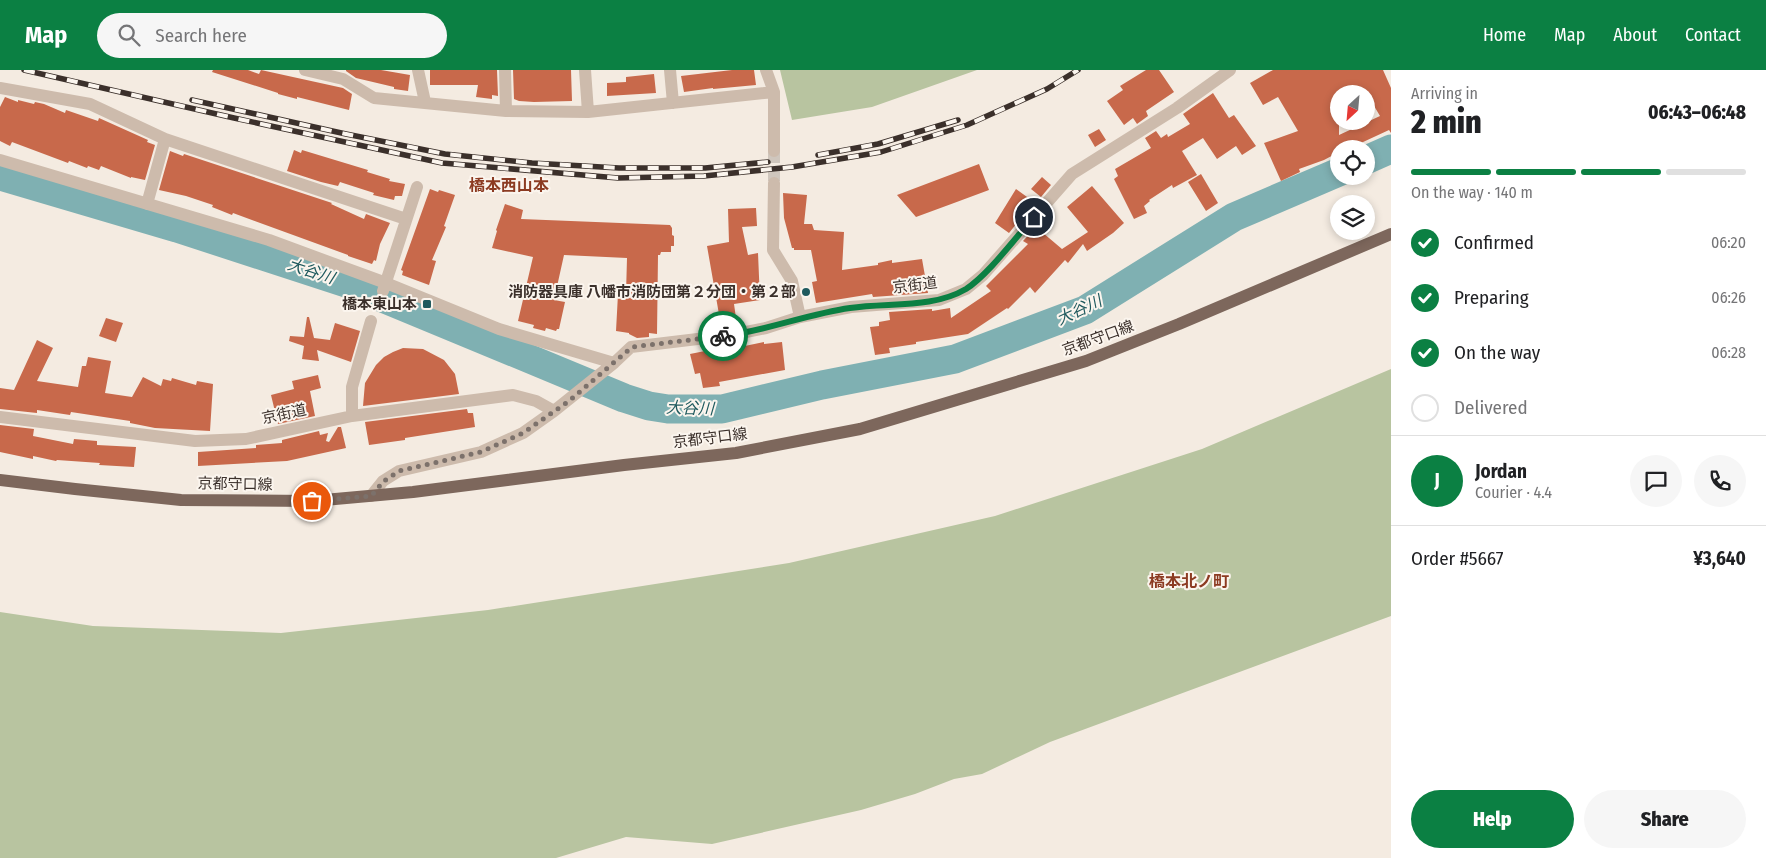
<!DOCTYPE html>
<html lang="en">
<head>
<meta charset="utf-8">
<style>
	:root { --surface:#fff; --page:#f6f6f6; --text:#202124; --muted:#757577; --line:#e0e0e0; --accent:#0b8043 }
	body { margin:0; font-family:"Fira Sans Condensed","Noto Sans JP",sans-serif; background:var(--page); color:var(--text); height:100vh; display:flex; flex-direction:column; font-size:19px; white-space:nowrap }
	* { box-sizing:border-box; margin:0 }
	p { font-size:16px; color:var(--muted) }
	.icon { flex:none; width:28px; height:28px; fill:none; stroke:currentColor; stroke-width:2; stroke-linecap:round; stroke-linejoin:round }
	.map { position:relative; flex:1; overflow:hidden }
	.drawer { display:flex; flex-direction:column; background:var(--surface); width:375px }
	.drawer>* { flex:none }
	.needle { width:32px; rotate:206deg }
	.controls { position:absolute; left:1330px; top:15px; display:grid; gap:10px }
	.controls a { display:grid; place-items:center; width:45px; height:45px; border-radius:50%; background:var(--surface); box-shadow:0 2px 8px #0003; font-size:25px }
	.pin { position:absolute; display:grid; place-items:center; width:42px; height:42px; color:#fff; margin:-21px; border:2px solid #fff; border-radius:50%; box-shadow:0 1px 5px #0007 }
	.courier { position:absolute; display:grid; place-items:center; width:50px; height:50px; margin:-25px; border:4px solid #0b8043; border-radius:50%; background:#fff; color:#222; box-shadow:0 1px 6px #0007 }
	.head em { font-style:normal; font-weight:800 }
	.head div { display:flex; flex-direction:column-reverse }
	.head { display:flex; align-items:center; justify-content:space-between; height:85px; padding:0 20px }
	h1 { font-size:32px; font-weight:800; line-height:38px }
	.bar { display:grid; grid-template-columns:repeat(4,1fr); gap:8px 5px; align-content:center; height:60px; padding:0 20px }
	.bar i { height:6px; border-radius:4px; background:var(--line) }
	.bar .selected { background:var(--accent) }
	.bar p { grid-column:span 4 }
	.line { display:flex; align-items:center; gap:12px; padding:0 20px; border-top:1px solid var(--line) }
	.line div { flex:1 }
	.round { display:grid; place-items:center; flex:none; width:52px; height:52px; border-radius:26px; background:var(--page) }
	ol { padding:0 20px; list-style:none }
	li { display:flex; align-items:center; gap:15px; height:55px }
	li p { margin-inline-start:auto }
	li .icon { padding:5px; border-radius:50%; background:var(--accent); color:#fff; stroke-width:4 }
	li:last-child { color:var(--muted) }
	li i { width:28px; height:28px; border:2px solid var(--line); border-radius:50% }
	.button { display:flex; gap:10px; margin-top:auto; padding:10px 20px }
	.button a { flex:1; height:58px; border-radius:30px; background:var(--accent); color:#fff; font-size:20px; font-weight:800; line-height:58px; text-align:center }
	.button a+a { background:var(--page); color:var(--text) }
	header { display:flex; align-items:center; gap:30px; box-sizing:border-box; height:70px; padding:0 25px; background:var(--accent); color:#fff }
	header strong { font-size:24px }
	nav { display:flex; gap:28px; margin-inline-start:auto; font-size:18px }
	.search { width:350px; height:45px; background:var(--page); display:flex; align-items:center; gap:12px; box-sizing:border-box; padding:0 18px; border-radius:28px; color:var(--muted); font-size:19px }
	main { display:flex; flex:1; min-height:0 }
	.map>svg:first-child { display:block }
</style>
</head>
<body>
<header>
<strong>Map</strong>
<div class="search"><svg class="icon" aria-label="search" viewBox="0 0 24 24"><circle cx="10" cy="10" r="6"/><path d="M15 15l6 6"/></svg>Search here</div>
<nav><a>Home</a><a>Map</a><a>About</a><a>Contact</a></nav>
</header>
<main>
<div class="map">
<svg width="1391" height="788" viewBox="0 0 1391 788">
	<rect width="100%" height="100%" fill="#f4ebe1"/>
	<!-- green -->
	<path fill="#b8c4a0" d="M780 0H977L872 37 792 50Z
		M1391 299V546L1050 672 982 704 954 709 915 724 861 740 712 774 626 767 556 788H0V542L93 556 281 563 488 540 789 493 995 446 1202 379Z"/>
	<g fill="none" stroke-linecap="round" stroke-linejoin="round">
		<!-- river -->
		<path stroke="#7fb0b2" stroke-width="29" d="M1366 90 1391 79
			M0 106 177 158 349 214 624 328 649 336 668 339H722L822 315 955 289 1085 240 1234 147 1339 102"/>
	</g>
	<!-- building -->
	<path fill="#c8694b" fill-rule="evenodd" d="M213 0H248L259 4 261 0 343 18 352 24 349 40 297 27V29L278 24V23L212 2Z
		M346 0H381L410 5 408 21 394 19V17L356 8 346 1Z
		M430 0H497L498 26 492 25V29L476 27 478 15H430Z
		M513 0H571L572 31 534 32 519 31 514 29Z
		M732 0H754L756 15 713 19V18L684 22 681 6Z
		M1146 0H1159L1174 22 1146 41 1148 46 1137 54 1133 48 1124 55 1107 31 1123 20 1120 16Z
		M1273 0H1383L1391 18V63L1389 60 1348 79H1339V82L1324 90 1299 99 1300 102 1281 111 1264 73 1298 61 1278 27 1263 35 1250 13ZM1339 24H1367L1380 46 1339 65Z
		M654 4 656 23 607 26V13L626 12V7Z
		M1213 23 1229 48 1234 45 1256 76 1242 85 1236 76 1217 89 1203 68 1182 81 1197 105 1173 118 1172 115 1149 130 1150 131 1144 136 1147 143 1134 149 1114 109 1118 106 1115 99 1151 78 1145 68 1156 61 1161 68 1167 64 1168 67 1190 54 1183 44Z
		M5 27 18 32V30L34 34 35 32 44 34 65 43 66 40 98 51 99 48 148 70 147 72 155 75 145 110 131 107V108L101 96 99 100 88 96 87 98 69 91 68 93 12 72 10 76 0 71V37Z
		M1099 59 1106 70 1095 77 1088 65Z
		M294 80 301 83 302 80 368 100 367 102 390 109 389 111 405 114 402 126H395L394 130 373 125 374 123 371 122 343 113 340 112 338 116 321 112 287 101Z
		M170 81 183 86 184 84 332 133 331 134 364 149 366 144 390 153 380 174 376 191 374 190 372 194 348 186V185L233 143 232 145 212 137 213 135 186 126 159 120Z
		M979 94 989 120 954 133 916 147 897 125Z
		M1201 104 1218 133 1206 141 1188 112Z
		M1042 107 1051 115 1041 127 1031 119Z
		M1092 116 1124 153 1113 163 1087 181 1083 174 1068 193 1065 190 1035 223 1030 217 1008 239 1007 238 968 264 916 272V274L889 278 890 283 875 285 870 257 879 256V252L890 250 889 242 932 239V241L950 238 951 248 991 221 986 216 1028 174 1023 171 1036 157 1062 179 1088 162 1067 137Z
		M430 119 438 122 439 120 455 125 444 156 446 157 432 190 436 191 429 215 402 205 403 201 401 200Z
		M1016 119 1034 132 1009 163 995 153Z
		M783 123 807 125 804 154H812L814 160 844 162 842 200 878 195V193L892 190V193L922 189 928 223 873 227 872 224 816 233 812 212 817 211 811 180H794V178H792L784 148Z
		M505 134 523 140 521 149 670 155 672 158V165L674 166V176H671V182H661L660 185H658L657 264 649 263V267L637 268 629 264V263L616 261 618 224H626L627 188 564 185 554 230 565 232 559 259H557L556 261 546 258 545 261 533 258 534 255 518 251 533 187 492 178 497 161 496 160Z
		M756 138 757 156 742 157 748 185 758 183 760 230 734 234 736 248 720 250 707 176 729 172 728 139Z
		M307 247H309L314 268 330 270 335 253 360 261 351 292 317 280 319 291 302 289 304 276 289 271 290 266 304 267Z
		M106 248 123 253 116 272 99 266Z
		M37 270 53 278 37 311 78 317 82 296H86L88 287 111 291 105 323 132 327 143 307 161 316 163 309 171 311 172 308 196 315 197 311 213 314 210 361 155 358 130 353V351L71 342 70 345 37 340V343L0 339V318L14 320Z
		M764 272V274L782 272 785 300 719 312 720 316 703 318 700 303 695 304 690 284 710 280 711 283Z
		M403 278 423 279 444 290 455 304 459 324 363 336 365 313 376 295 384 287 393 282Z
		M318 305 321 318 310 321 315 346 278 354 271 325 294 319 292 311Z
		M467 339 468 343H473L475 357 405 368V370L369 375 365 352Z
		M0 355 34 359 33 366 73 374 74 369 97 371V375L136 377 134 397 99 395 100 393 57 390 56 391 33 386V389L0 382Z
		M338 357H341L346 378 287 391 198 396V382L256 378V375L282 373V370L319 361 320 365 328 363 326 371 329 372Z"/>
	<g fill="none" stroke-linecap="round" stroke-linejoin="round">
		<!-- street-tunnel -->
		<path stroke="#cfc6bd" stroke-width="12" stroke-dasharray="12 6" stroke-linecap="butt" d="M774 81V113"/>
		<!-- street -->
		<path stroke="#cdbbac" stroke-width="12" d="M305 0 343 9 374 28 506 41
			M418 0 425 32
			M505 0 506 41 588 42 774 22
			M585 0 588 42
			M670 0 673 33
			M766 0 774 22V81
			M0 18 90 34 165 69 406 149
			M0 90 269 170 386 213 499 259 614 293
			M774 113 773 180 792 211 800 247
			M147 134 165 69
			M383 221 417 117
			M352 346V317L371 251
			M0 347 195 371 246 369 352 346 513 325 536 331 554 341 614 293 631 277 731 265 766 258 800 247 851 237 939 230 966 219 983 205 1072 104 1177 38 1230 0
			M371 426 383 411 399 401 481 382 523 363 554 341"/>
		<!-- primary -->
		<path stroke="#7d675c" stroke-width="12" d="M0 410 75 419 181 430 313 431 413 422 624 395 736 383 860 359 1086 291 1179 254 1391 164"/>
		<defs>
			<path id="rail" d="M24 0 234 48 442 93 618 108 704 106 792 97 881 82 967 55 1047 19 1078 0
				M192 30 346 64 445 84 532 93 619 98H705L768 92
				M818 85 878 74 958 50"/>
		</defs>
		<!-- rail casing -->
		<use href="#rail" stroke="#3b302b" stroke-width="5.5"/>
		<!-- rail -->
		<use href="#rail" stroke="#fbf5ee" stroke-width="4" stroke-dasharray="11" stroke-linecap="butt"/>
	</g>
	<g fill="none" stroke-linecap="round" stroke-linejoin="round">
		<!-- done -->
		<path stroke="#7c716b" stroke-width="5" stroke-dasharray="0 9" d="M312 431 371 426 384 411 399 401 481 382 523 363 569 331 632 277 723 266"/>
		<!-- route -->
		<path stroke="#0b8043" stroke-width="6" d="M723 266C766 261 807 244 850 238 888 232 932 239 966 219 988 205 1016 167 1034 147"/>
	</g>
	<!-- markers -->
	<g fill="#1f5a5e" stroke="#fbf5ee" stroke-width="2">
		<circle cx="806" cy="222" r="5"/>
		<rect x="422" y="229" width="10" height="10" rx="2.5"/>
	</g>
	<g text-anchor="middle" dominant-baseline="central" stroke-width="4" stroke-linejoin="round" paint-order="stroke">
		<!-- street labels -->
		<g font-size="15" fill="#3b302b" stroke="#fbf5ee">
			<text transform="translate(915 215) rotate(-7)">京街道</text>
			<text transform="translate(1098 268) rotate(-20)">京都守口線</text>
			<text transform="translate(284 344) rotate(-12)">京街道</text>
			<text transform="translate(710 368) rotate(-7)">京都守口線</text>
			<text transform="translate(235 414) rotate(1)">京都守口線</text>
		</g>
		<!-- poi labels -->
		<g font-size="15" font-weight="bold" fill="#3b302b" stroke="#fbf5ee" text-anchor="end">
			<text x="796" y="222">消防器具庫 八幡市消防団第２分団・第２部</text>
			<text x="417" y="234">橋本東山本</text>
		</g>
		<!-- neighbourhood labels -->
		<g font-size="16" font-weight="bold" fill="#8c3b22" stroke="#fbf5ee">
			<text x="509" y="115">橋本西山本</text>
			<text x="1189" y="511">橋本北ノ町</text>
		</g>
		<!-- water labels -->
		<g font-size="16" font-style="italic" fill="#1f5a5e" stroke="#fbf5ee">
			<text transform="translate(311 201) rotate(18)">大谷川</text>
			<text transform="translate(1079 240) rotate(-25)">大谷川</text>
			<text transform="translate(690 338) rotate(2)">大谷川</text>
		</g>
	</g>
</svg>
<div class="controls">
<a><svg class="needle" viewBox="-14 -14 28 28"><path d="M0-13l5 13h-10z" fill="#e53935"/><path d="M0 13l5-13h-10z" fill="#757577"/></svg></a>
<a><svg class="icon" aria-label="locate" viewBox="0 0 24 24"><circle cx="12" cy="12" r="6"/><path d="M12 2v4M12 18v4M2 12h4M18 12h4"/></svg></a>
<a><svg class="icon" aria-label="layers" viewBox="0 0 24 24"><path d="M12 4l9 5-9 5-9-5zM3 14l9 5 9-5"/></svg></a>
</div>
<div class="pin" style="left:312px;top:431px;background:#ea580c"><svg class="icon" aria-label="bag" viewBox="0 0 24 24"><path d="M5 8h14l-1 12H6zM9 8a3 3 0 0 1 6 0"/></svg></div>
<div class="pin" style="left:1034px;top:147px;background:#1f2937"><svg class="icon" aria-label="home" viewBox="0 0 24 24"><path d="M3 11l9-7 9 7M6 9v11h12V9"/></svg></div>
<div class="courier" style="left:723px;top:266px"><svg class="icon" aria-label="bike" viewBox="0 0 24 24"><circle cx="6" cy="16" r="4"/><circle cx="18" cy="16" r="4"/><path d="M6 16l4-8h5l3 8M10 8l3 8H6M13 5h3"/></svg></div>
</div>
<section class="drawer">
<div class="head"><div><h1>2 min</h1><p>Arriving in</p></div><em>06:43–06:48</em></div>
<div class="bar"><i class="selected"></i><i class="selected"></i><i class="selected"></i><i></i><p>On the way · 140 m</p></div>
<ol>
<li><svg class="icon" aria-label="check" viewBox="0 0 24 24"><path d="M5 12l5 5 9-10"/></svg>Confirmed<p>06:20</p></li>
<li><svg class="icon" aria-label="check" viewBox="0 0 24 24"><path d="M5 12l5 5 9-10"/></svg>Preparing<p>06:26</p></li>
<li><svg class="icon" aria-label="check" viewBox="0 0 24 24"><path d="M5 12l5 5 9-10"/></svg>On the way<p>06:28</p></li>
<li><i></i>Delivered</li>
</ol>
<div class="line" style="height:90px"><b class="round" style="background:var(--accent);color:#fff">J</b><div><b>Jordan</b><p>Courier · 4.4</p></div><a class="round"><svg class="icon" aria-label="chat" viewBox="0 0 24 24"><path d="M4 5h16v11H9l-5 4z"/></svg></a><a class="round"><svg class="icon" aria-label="phone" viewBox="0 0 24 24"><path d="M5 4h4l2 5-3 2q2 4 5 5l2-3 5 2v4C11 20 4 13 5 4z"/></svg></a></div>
<div class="line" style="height:65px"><div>Order #5667</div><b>¥3,640</b></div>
<div class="button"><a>Help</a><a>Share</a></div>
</section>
</main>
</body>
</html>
